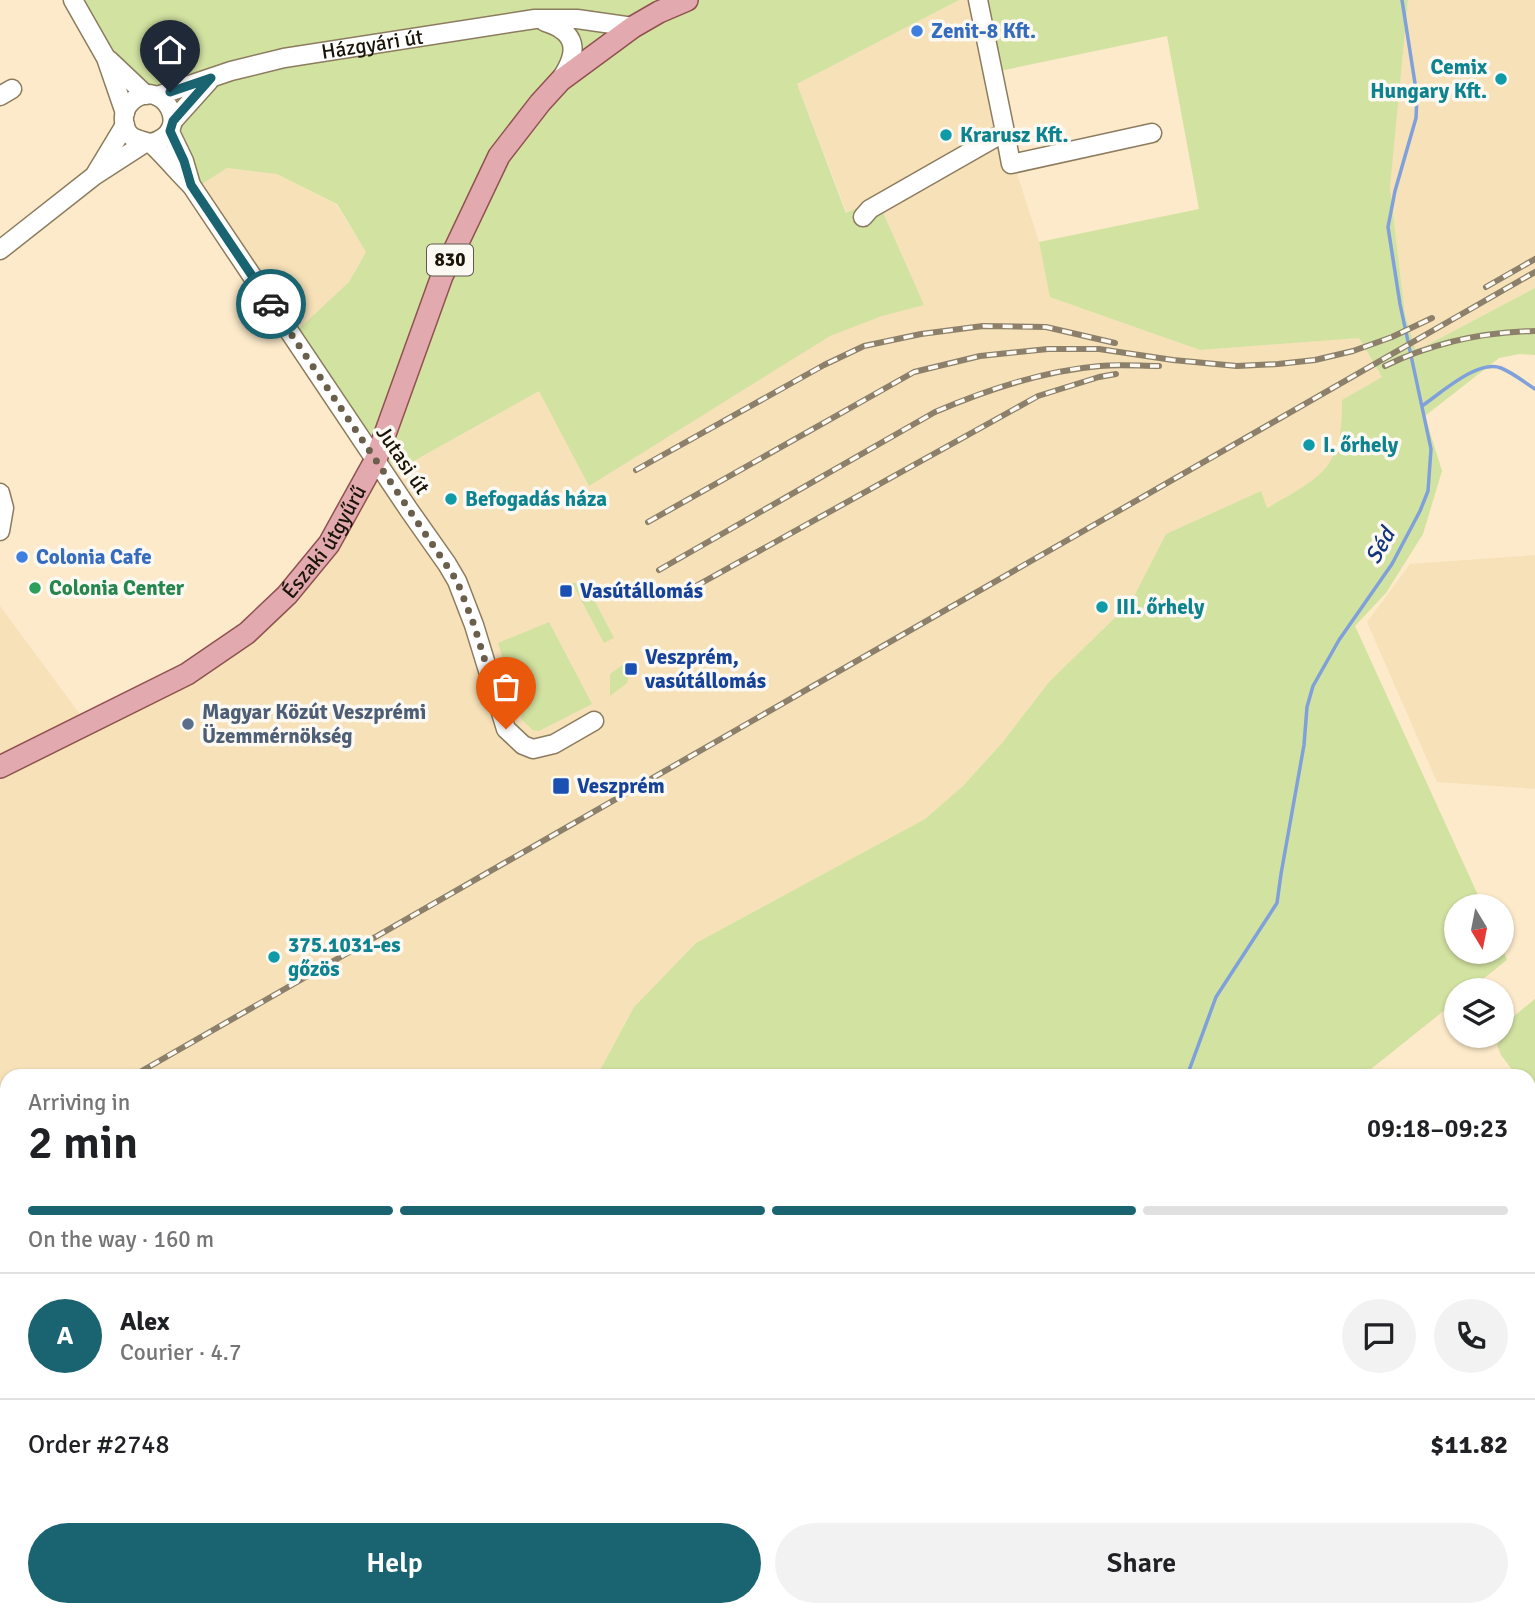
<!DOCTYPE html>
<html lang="en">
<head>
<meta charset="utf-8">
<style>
	:root { --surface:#fff; --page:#f2f2f2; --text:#202124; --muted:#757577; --line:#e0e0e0; --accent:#1a6371 }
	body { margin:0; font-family:Signika,sans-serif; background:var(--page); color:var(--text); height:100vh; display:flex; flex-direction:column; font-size:26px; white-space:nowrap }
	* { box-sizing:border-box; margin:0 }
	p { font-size:23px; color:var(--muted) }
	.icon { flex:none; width:38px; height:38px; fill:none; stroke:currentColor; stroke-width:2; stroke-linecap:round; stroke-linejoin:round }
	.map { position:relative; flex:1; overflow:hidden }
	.side { position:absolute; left:0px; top:1069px; width:1536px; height:548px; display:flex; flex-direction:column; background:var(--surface); border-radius:21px 21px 0 0; box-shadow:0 2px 5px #0004 }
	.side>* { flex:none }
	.needle { width:46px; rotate:170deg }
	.tools { position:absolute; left:1444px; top:894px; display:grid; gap:14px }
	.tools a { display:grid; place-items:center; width:70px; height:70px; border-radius:50%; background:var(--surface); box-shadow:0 2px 5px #0004; font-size:35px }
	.pin { position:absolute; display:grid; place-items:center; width:60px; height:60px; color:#fff; margin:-72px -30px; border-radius:50% 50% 50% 0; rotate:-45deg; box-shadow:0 0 7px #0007 }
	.pin .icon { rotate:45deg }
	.courier { position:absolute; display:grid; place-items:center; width:70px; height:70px; margin:-35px; border:5px solid #1a6371; border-radius:50%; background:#fff; color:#222; box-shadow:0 2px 9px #0007 }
	.overview em { font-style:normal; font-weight:600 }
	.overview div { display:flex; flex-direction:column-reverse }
	.overview { display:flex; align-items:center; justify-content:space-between; height:119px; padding:0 28px }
	h1 { font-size:46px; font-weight:600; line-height:52px }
	.bar { display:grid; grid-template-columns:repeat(4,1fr); gap:10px 7px; align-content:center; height:84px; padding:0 28px }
	.bar i { height:9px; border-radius:5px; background:var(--line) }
	.bar .on { background:var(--accent) }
	.bar p { grid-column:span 4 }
	.line { display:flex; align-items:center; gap:18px; padding:0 28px; border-top:2px solid var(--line) }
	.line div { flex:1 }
	.round { display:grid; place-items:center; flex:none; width:74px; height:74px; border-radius:37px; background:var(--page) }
	.cta { display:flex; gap:14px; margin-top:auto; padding:14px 28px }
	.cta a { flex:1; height:80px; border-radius:42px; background:var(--accent); color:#fff; font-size:28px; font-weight:600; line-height:80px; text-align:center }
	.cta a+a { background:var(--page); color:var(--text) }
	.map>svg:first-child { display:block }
</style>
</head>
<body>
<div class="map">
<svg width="1535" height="1616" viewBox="0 0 1535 1616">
	<rect width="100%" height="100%" fill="#fceaca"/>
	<!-- built -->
	<path fill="#f6e1b9" d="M959 0H979L1013 161 1039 242 1051 297 1200 350 1359 338 1382 377 1342 400 1343 425 1334 458 1314 482 1266 508 1261 491 1166 534 1131 602 1049 682 1002 743 963 786 925 819 696 943 634 1007 597 1076H7V1354L0 1357V606L85 721 183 674 303 579 372 458 412 462 540 390 589 485 830 335 882 316 923 305 877 199 847 213 797 84Z
		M1408 0H1535V288L1416 351 1405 315 1390 188Z
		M227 168 277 174 336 204 366 252 349 282 289 338 193 190Z
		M1535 555V789L1437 782 1367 622 1410 564Z"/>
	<!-- green -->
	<path fill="#d2e2a1" d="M71 0H959L797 84 846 213 877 199 924 305 882 316 830 336 589 486 539 391 412 462 389 463 372 458 289 338 349 282 366 252 337 204 277 174 227 168 193 190 171 131 207 85 157 94 99 47Z
		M979 0H1408L1390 188 1405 315 1416 351 1535 288V355L1520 354 1499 358 1425 416 1442 471 1423 534 1386 593 1355 626 1483 906H1456V952H1502V948L1507 960 1469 990H1456V1001L1371 1069 1380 1076H597L634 1007 696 943 925 819 963 786 1002 743 1049 682 1131 602 1166 534 1261 491 1267 508C1322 477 1343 469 1342 400L1382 377 1359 338 1200 350 1050 297 1039 242 1199 209 1167 36 995 72Z
		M572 583H580L588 588 614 638 604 643Z
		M549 622 592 704 539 731 533 730 522 720 498 643Z
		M624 664 629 675 627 683 610 696V674Z
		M1535 999V1100L1530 1092V1076H1517L1501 1055 1497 1045 1513 1017Z
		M1530 1183 1535 1187V1439L1530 1437Z
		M7 1354V1610H67L70 1616H0V1357Z
		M719 1610H964L959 1616H713Z"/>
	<!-- water -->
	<path fill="#7fa0da" d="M101 1610H139L134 1616H106Z
		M331 1610H404L390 1616H334Z"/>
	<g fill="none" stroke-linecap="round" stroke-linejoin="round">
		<!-- stream -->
		<path stroke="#7fa0da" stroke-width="3.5" d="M1422 406C1441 393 1478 359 1501 368 1513 373 1524 382 1535 389
			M1187 1076 1216 997 1277 903 1281 874 1304 745 1307 707 1313 686 1339 640 1392 564 1420 511 1428 491 1431 449 1400 304 1388 227 1395 191 1416 118 1417 96 1402 0
			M765 1616 771 1610"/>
		<defs>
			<g id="minor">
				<path d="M73 0 106 58 125 113"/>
				<path d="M545 22C577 32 579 51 562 77"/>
				<path d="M109 60 146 95"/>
				<path d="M0 96 12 89"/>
				<path id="s1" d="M157 96 231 71 284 58 535 19H577L633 27"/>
				<path d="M173 121 209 81"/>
				<path d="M170 132 184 161 191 185"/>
				<path d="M1005 132 1011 164 1152 133"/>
				<path d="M151 143C196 131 161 75 132 101 125 107 122 117 125 126 128 139 139 139 149 143 155 145 183 178 191 185L409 510 447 564 457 581 474 625 506 729 523 745 533 749 554 744 594 721"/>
				<path d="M96 173 125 125"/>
				<path d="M863 217 870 209 1005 132 978 0"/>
				<path d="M0 250 94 176 145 143"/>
				<path d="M0 493 4 508 0 531"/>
			</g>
			<g id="major">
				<path id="s2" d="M0 767 187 674 247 633 287 595 329 544 376 459 442 276 499 156 540 103 561 80 633 27 659 12 687 0"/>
			</g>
		</defs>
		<!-- minor casing -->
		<use href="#minor" stroke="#8c7c5f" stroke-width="21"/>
		<!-- major casing -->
		<use href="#major" stroke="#905151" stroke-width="24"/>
		<!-- minor -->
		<use href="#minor" stroke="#fff" stroke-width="18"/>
		<!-- major -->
		<use href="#major" stroke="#e2aaae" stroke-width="21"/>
		<defs>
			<path id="rail" d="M1486 287 1535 259
				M1385 366C1432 343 1484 332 1535 331
				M636 470 824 365 864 346 921 334 983 326 1046 327 1115 343
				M648 522 914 372 980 356 1048 349H1099L1173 360 1237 366 1278 364 1315 360 1353 351 1392 337 1432 318
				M659 570 935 412C988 389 1043 371 1100 366 1120 364 1140 366 1159 366
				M678 596 1038 396 1099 377 1116 374
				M133 1076 1535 272
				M0 1153 7 1149"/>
		</defs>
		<!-- rail casing -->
		<use href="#rail" stroke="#8c806a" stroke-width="6"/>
		<!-- rail -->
		<use href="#rail" stroke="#fcf9f3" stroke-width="3.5" stroke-dasharray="10" stroke-linecap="butt"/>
	</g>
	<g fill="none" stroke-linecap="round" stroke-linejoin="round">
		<!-- done -->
		<path stroke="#695f4c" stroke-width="7" stroke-dasharray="0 12.6" d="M271 304 457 581 474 625 506 729"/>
		<!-- route -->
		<path stroke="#1a6371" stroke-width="9" d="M170 92 211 78 173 121 170 131 184 161 191 185 271 304"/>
	</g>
	<!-- markers -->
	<g fill="#3f7fe0" stroke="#fcf9f3" stroke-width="2.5">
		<circle cx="917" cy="31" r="7"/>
		<circle cx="22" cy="557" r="7"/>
	</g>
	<g fill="#0f9aa8" stroke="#fcf9f3" stroke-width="2.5">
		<circle cx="1501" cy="79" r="7"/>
		<circle cx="946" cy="135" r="7"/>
		<circle cx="1309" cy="445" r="7"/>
		<circle cx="451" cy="499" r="7"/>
		<circle cx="1102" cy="607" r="7"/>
		<circle cx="274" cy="957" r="7"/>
	</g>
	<circle fill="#2e9e5b" stroke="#fcf9f3" stroke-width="2.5" cx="35" cy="588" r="7"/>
	<g fill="#1a4fb4" stroke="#fcf9f3" stroke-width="2.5">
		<rect x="559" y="584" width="14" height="14" rx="3.5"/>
		<rect x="624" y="662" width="14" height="14" rx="3.5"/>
		<rect x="552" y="777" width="18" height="18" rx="3.5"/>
	</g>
	<circle fill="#5c6f8a" stroke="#fcf9f3" stroke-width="2.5" cx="188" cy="724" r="7"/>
	<g text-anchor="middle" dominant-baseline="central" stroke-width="7" stroke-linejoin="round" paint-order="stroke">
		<!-- shield labels -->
		<rect fill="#fcf9f3" stroke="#5e594e" stroke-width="2" x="427" y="244.5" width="46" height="31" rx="5"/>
		<g font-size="19" font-weight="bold" fill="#1a1408">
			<text x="450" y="260">830</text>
		</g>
		<!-- shop labels -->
		<g font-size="21" font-weight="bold" fill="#366cbe" stroke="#fcf9f3" text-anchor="start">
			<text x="931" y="31">Zenit-8 Kft.</text>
			<text x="36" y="557">Colonia Cafe</text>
		</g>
		<!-- street labels -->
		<g font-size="21" fill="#1a1408" stroke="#fcf9f3">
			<text stroke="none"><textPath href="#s1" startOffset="222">Házgyári út</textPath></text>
			<text transform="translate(403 460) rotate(56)">Jutasi út</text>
			<text stroke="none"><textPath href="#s2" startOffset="402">Északi útgyűrű</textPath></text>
		</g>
		<!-- culture labels -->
		<g font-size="21" font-weight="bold" fill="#0d838f" stroke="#fcf9f3" text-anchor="start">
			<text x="1487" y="67" text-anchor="end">Cemix<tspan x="1487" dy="24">Hungary Kft.</tspan></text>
			<text x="960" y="135">Krarusz Kft.</text>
			<text x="1323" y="445">I. őrhely</text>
			<text x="465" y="499">Befogadás háza</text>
			<text x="1116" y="607">III. őrhely</text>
			<text x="288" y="945">375.1031-es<tspan x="288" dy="24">gőzös</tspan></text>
		</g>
		<!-- leisure labels -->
		<g font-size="21" font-weight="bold" fill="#27864d" stroke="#fcf9f3" text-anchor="start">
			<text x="49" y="588">Colonia Center</text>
		</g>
		<!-- transit labels -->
		<g font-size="21" font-weight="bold" fill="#164399" stroke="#fcf9f3" text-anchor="start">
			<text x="580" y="591">Vasútállomás</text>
			<text x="645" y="657">Veszprém,<tspan x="645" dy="24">vasútállomás</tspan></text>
			<text x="577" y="786">Veszprém</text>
		</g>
		<!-- service labels -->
		<g font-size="21" font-weight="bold" fill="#4e5e75" stroke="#fcf9f3" text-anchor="start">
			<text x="202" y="712">Magyar Közút Veszprémi<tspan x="202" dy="24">Üzemmérnökség</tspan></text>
		</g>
		<!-- water labels -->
		<g font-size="23" font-style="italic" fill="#13367b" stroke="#fcf9f3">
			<text transform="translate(1380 546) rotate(-61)">Séd</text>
		</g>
	</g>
</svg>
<div class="tools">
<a><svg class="needle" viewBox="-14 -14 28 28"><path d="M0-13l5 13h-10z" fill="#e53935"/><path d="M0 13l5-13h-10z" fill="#757577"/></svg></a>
<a><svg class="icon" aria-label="layers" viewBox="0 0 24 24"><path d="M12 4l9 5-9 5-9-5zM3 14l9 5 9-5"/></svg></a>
</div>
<div class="pin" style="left:506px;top:729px;background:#ea580c"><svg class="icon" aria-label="bag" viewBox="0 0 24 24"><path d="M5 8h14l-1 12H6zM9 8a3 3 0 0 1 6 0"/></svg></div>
<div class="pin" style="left:170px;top:92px;background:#1f2937"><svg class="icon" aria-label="home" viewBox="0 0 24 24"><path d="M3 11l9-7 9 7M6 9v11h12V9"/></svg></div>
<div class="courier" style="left:271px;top:304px"><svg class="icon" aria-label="car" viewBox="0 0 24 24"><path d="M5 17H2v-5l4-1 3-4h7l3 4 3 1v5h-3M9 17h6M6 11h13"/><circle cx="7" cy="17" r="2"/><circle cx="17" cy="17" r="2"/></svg></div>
<section class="side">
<div class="overview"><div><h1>2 min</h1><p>Arriving in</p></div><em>09:18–09:23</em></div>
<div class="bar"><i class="on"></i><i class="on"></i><i class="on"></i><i></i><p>On the way · 160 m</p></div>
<div class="line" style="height:126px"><b class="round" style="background:var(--accent);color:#fff">A</b><div><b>Alex</b><p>Courier · 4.7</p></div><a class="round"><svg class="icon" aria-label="chat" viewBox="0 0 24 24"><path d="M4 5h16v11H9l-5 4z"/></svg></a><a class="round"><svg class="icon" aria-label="phone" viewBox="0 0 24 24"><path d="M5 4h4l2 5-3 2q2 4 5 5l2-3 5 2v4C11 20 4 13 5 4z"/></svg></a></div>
<div class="line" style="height:91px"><div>Order #2748</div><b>$11.82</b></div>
<div class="cta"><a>Help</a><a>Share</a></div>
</section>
</div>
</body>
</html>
